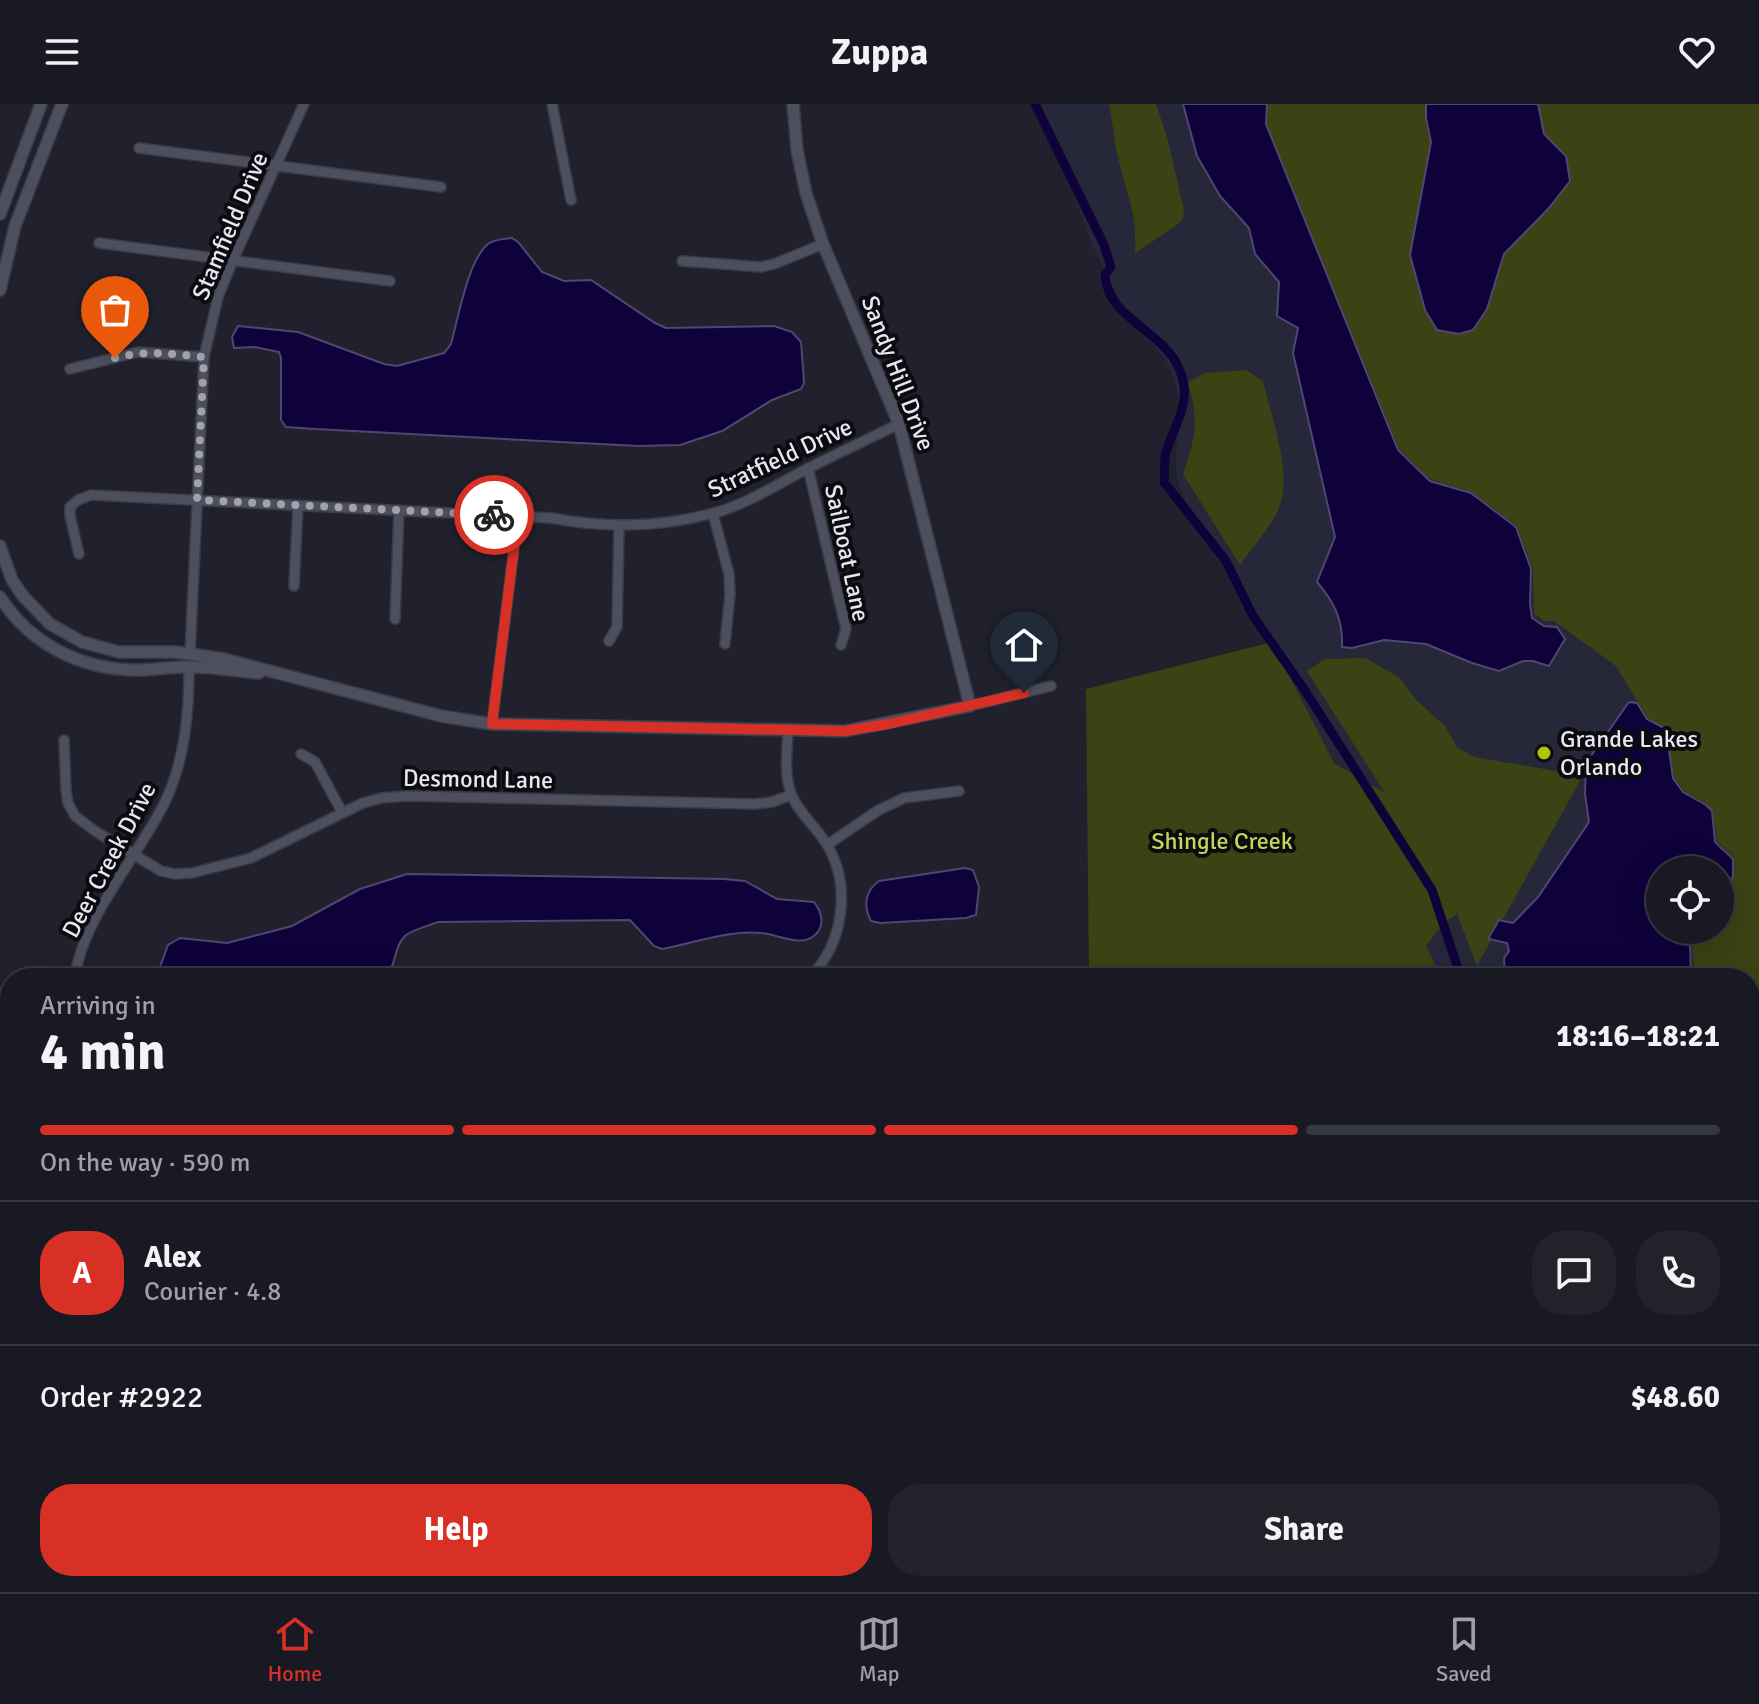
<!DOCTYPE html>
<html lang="en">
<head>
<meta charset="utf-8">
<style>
	:root { --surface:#181922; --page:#21222a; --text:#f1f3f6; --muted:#9fa0a5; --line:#363840; --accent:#d93025 }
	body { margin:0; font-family:Signika,sans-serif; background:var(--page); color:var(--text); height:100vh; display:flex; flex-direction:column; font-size:30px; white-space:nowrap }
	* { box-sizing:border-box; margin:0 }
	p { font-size:26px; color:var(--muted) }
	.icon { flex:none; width:44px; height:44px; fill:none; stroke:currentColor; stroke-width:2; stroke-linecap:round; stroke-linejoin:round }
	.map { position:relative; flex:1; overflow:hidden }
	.details { position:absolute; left:0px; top:864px; width:1760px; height:624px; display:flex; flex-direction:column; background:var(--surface); border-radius:32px 32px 0 0; box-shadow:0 8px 32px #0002,0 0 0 2px var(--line) }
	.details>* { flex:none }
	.tools { position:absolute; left:1646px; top:752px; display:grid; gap:16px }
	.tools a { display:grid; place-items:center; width:88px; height:88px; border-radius:50%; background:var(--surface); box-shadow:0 8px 32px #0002,0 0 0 2px var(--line); font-size:40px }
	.pin { position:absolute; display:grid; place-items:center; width:68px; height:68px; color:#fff; margin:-82px -34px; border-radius:50% 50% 50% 0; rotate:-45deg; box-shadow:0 0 8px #0007 }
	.pin .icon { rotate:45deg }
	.courier { position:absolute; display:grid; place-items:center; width:80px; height:80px; margin:-40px; border:6px solid #d93025; border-radius:50%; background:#fff; color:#222; box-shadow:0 2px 10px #0007 }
	.overview em { font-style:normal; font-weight:700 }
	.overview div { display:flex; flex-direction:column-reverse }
	.overview { display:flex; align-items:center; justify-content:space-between; height:136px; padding:0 40px }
	h1 { font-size:52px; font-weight:700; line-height:60px }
	.bar { display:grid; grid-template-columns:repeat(4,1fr); gap:12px 8px; align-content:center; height:96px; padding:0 40px }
	.bar i { height:10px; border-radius:6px; background:var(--line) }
	.bar .active { background:var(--accent) }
	.bar p { grid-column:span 4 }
	.line { display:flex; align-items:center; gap:20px; padding:0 40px; border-top:2px solid var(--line) }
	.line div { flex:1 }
	.round { display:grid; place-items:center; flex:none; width:84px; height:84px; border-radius:32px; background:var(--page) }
	.action { display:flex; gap:16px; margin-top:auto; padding:16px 40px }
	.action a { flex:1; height:92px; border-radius:32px; background:var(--accent); color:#fff; font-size:32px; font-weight:700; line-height:92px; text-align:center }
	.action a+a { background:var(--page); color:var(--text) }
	header { display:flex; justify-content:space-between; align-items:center; height:104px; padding:0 40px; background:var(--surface); font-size:36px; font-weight:700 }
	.tab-bar { display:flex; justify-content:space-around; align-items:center; height:112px; border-top:2px solid var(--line); background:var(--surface); font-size:22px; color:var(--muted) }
	.tab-bar a { display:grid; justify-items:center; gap:4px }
	.tab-bar .active { color:var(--accent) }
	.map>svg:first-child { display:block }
</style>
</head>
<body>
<header><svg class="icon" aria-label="menu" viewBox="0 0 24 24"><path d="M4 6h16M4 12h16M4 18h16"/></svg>Zuppa<svg class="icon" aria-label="heart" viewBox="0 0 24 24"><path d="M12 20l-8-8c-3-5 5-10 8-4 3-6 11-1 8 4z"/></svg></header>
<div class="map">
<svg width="1759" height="1488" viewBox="0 0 1759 1488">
	<rect width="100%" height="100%" fill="#20212d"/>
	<!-- built -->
	<path fill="#262739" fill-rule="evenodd" d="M1040 0H1759V1212H1750V874H1442L1272 538 1187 400 1178 378 1176 360 1179 297 1175 278 1166 257 1124 205 1093 143ZM1660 766H1720V826H1660Z"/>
	<!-- green -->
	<path fill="#3b4214" d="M1109 0H1156L1167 33 1184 106 1183 115 1177 121 1135 149C1137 109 1129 99 1120 62 1115 42 1113 21 1109 0Z
		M1268 0H1759V1114L1750 1083V874H1694L1692 839 1698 826H1720V797L1734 771V754L1717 737 1713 707 1706 699 1684 687 1674 673 1666 624 1648 614 1616 562 1554 517H1544L1534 510 1533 465 1517 422 1472 388 1430 375 1399 345 1267 20Z
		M1246 266 1263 277C1271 312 1293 369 1279 404 1272 422 1251 445 1240 461L1183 370C1196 330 1199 320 1188 278L1205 269Z
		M1272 538 1334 659 1385 689 1307 567 1325 555 1365 554 1399 573 1415 595 1445 622 1457 643 1474 653 1568 669 1580 677 1477 862 1457 810 1443 820 1426 842 1442 874H1089L1086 585Z
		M1096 1478H1657L1659 1488H815L1090 1485Z"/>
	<!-- water -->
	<path fill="#0f023a" stroke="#504771" stroke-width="2" d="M1183 0H1267L1266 20 1398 346 1430 377 1471 389 1516 423 1531 465 1530 500 1532 514 1544 522 1557 523 1565 535 1549 562 1533 557H1523L1499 567 1472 559 1426 540 1384 536 1352 544 1342 543C1343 516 1335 499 1317 478L1335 433 1293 249 1298 224 1277 212 1279 178 1255 150 1249 124 1220 92 1197 52Z
		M1426 0H1538L1544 30 1566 52 1570 77 1549 104 1504 150 1487 205 1473 226 1459 230 1437 226 1425 206 1410 151 1431 38 1426 14Z
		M512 134 518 138 542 168 564 177 591 176 655 219 666 224 774 222 792 228 801 238 804 279 801 285 772 296 722 327 680 341 638 342 315 325 286 323 281 316V254L279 248 255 243 234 244 232 233 238 222 298 228 384 260 397 262 444 249 451 240C458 215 468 156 488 140 494 135 504 135 512 134Z
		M1629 598 1637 599 1647 615 1666 625 1673 674 1683 688 1706 701 1712 707 1715 738 1733 755V772L1720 796V766H1660V826H1696L1690 838 1691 874H1505L1504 854 1509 847 1507 839 1489 835C1490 827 1497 824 1498 816L1513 819 1538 793 1589 718 1585 690 1586 659Z
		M965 764 973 766 979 783 976 811 966 814 880 819 871 817C863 802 865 787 879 777Z
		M407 770 724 775 745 777 777 795 814 798C821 807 826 821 815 831 801 844 777 830 761 829 729 826 694 839 662 845L654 842 630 816 438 818C428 822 415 825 406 831 394 841 396 862 386 874H156L168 841 180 834 227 839 292 822 360 785Z
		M10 1384V1474L0 1477V1389Z"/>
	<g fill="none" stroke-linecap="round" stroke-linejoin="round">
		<!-- canal -->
		<path stroke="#0f023a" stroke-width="9" d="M1035 0 1104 141 1111 163 1105 171C1108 221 1177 227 1184 282 1187 309 1170 328 1165 353 1164 361 1165 370 1164 378L1226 457 1253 512 1304 585 1432 786 1461 874
			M1665 1478 1667 1488"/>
		<defs>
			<path id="minor" d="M552 0 571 96
				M139 44 441 83
				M99 139 390 177
				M682 157 761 163 774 160 823 140
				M70 265 138 248 204 253
				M808 364 846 525 841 541
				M713 410 729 470 730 490 725 540
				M79 450 70 412V403L78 396 91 391 551 414C605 424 657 424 710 410 744 402 774 382 805 366 836 350 868 335 899 320
				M294 482 298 402
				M395 515 399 406
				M609 537 617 523 619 422
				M190 550 204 253 218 193 233 156 304 0
				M970 602 1051 582
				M492 620 518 412
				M788 628C787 647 784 670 791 689 797 707 816 723 826 739 852 781 844 840 809 874
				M64 636 66 686 68 699 75 712 95 727 161 767 175 770 192 769 251 754 363 699 381 694 408 692 755 700 772 698 791 691
				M301 650 315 658 342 708
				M827 741 877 707 904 694 959 687
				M818 865 833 874
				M75 874C81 817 138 752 164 700 185 657 189 610 189 563
				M0 1053H10
				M0 1311 10 1306"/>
			<path id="tertiary" d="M0 110 41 0
				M0 186 15 122 62 0
				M0 442 12 476 23 492 50 520 82 538 119 548H175L224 555 441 612 492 620 845 627 970 602 899 320 823 140 806 89 797 46 793 0
				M0 493C30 540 80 565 135 566 154 566 172 562 191 563 213 563 236 567 259 569"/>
		</defs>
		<!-- minor casing -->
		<use href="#minor" stroke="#3a3b45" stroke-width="12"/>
		<!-- tertiary casing -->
		<use href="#tertiary" stroke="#3a3b45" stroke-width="14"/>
		<!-- minor -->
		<use href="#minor" stroke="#4e4f5e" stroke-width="9"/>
		<!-- tertiary -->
		<use href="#tertiary" stroke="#4e4f5e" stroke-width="11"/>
	</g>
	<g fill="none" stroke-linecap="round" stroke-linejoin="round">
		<!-- done -->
		<path stroke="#a1a2ac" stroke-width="8" stroke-dasharray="0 14.4" d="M115 254C146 246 172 250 204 253L197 396 494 411"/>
		<!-- route -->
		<path stroke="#d93025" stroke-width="10" d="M494 411 518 412 492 620 845 627 889 620 1024 589"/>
	</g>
	<!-- markers -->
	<circle fill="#b0c500" stroke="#0b0b10" stroke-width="3" cx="1544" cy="649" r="8"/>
	<g text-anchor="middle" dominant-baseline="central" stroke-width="8" stroke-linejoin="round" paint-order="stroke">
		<!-- street labels -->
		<g font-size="24" fill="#e6e7f0" stroke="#0b0b10">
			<text transform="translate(230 122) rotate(-67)">Stamfield Drive</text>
			<text transform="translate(898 269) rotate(69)">Sandy Hill Drive</text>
			<text transform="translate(780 354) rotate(-25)">Stratfield Drive</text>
			<text transform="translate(847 449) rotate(78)">Sailboat Lane</text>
			<text transform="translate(478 675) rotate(1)">Desmond Lane</text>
			<text transform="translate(109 756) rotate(-62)">Deer Creek Drive</text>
		</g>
		<!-- poi labels -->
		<g font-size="24" fill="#e6e7f0" stroke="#0b0b10" text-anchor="start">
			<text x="1560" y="635">Grande Lakes<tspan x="1560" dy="28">Orlando</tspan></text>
		</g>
		<!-- park labels -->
		<g font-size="24" fill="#c3d656" stroke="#0b0b10">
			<text x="1222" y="737">Shingle Creek</text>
		</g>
	</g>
</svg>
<div class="tools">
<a><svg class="icon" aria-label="locate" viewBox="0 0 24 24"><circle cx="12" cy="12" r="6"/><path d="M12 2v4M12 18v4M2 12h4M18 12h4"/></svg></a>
</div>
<div class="pin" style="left:115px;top:254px;background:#ea580c"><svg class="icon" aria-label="bag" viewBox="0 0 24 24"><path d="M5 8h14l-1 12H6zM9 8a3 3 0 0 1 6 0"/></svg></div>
<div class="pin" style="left:1024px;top:589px;background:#1f2937"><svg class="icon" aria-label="home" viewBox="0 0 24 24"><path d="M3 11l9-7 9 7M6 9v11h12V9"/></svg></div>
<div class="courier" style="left:494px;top:411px"><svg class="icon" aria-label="bike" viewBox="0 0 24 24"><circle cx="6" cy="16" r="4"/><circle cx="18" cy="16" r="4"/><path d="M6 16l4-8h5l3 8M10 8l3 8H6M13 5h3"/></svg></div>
<section class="details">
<div class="overview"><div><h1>4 min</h1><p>Arriving in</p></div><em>18:16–18:21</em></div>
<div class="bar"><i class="active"></i><i class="active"></i><i class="active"></i><i></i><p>On the way · 590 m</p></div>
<div class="line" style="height:144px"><b class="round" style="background:var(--accent);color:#fff">A</b><div><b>Alex</b><p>Courier · 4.8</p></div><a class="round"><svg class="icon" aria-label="chat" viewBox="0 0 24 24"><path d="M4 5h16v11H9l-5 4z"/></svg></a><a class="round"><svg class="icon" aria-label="phone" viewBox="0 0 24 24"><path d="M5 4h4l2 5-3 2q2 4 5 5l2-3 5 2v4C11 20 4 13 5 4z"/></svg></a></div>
<div class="line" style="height:104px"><div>Order #2922</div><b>$48.60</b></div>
<div class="action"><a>Help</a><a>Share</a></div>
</section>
</div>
<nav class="tab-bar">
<a class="active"><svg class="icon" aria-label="home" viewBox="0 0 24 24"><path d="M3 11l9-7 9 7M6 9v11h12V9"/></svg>Home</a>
<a><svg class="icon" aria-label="map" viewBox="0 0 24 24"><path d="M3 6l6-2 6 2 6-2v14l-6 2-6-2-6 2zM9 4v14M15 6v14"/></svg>Map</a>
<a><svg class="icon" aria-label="saved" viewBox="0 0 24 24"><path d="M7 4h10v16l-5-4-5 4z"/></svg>Saved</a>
</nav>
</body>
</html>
